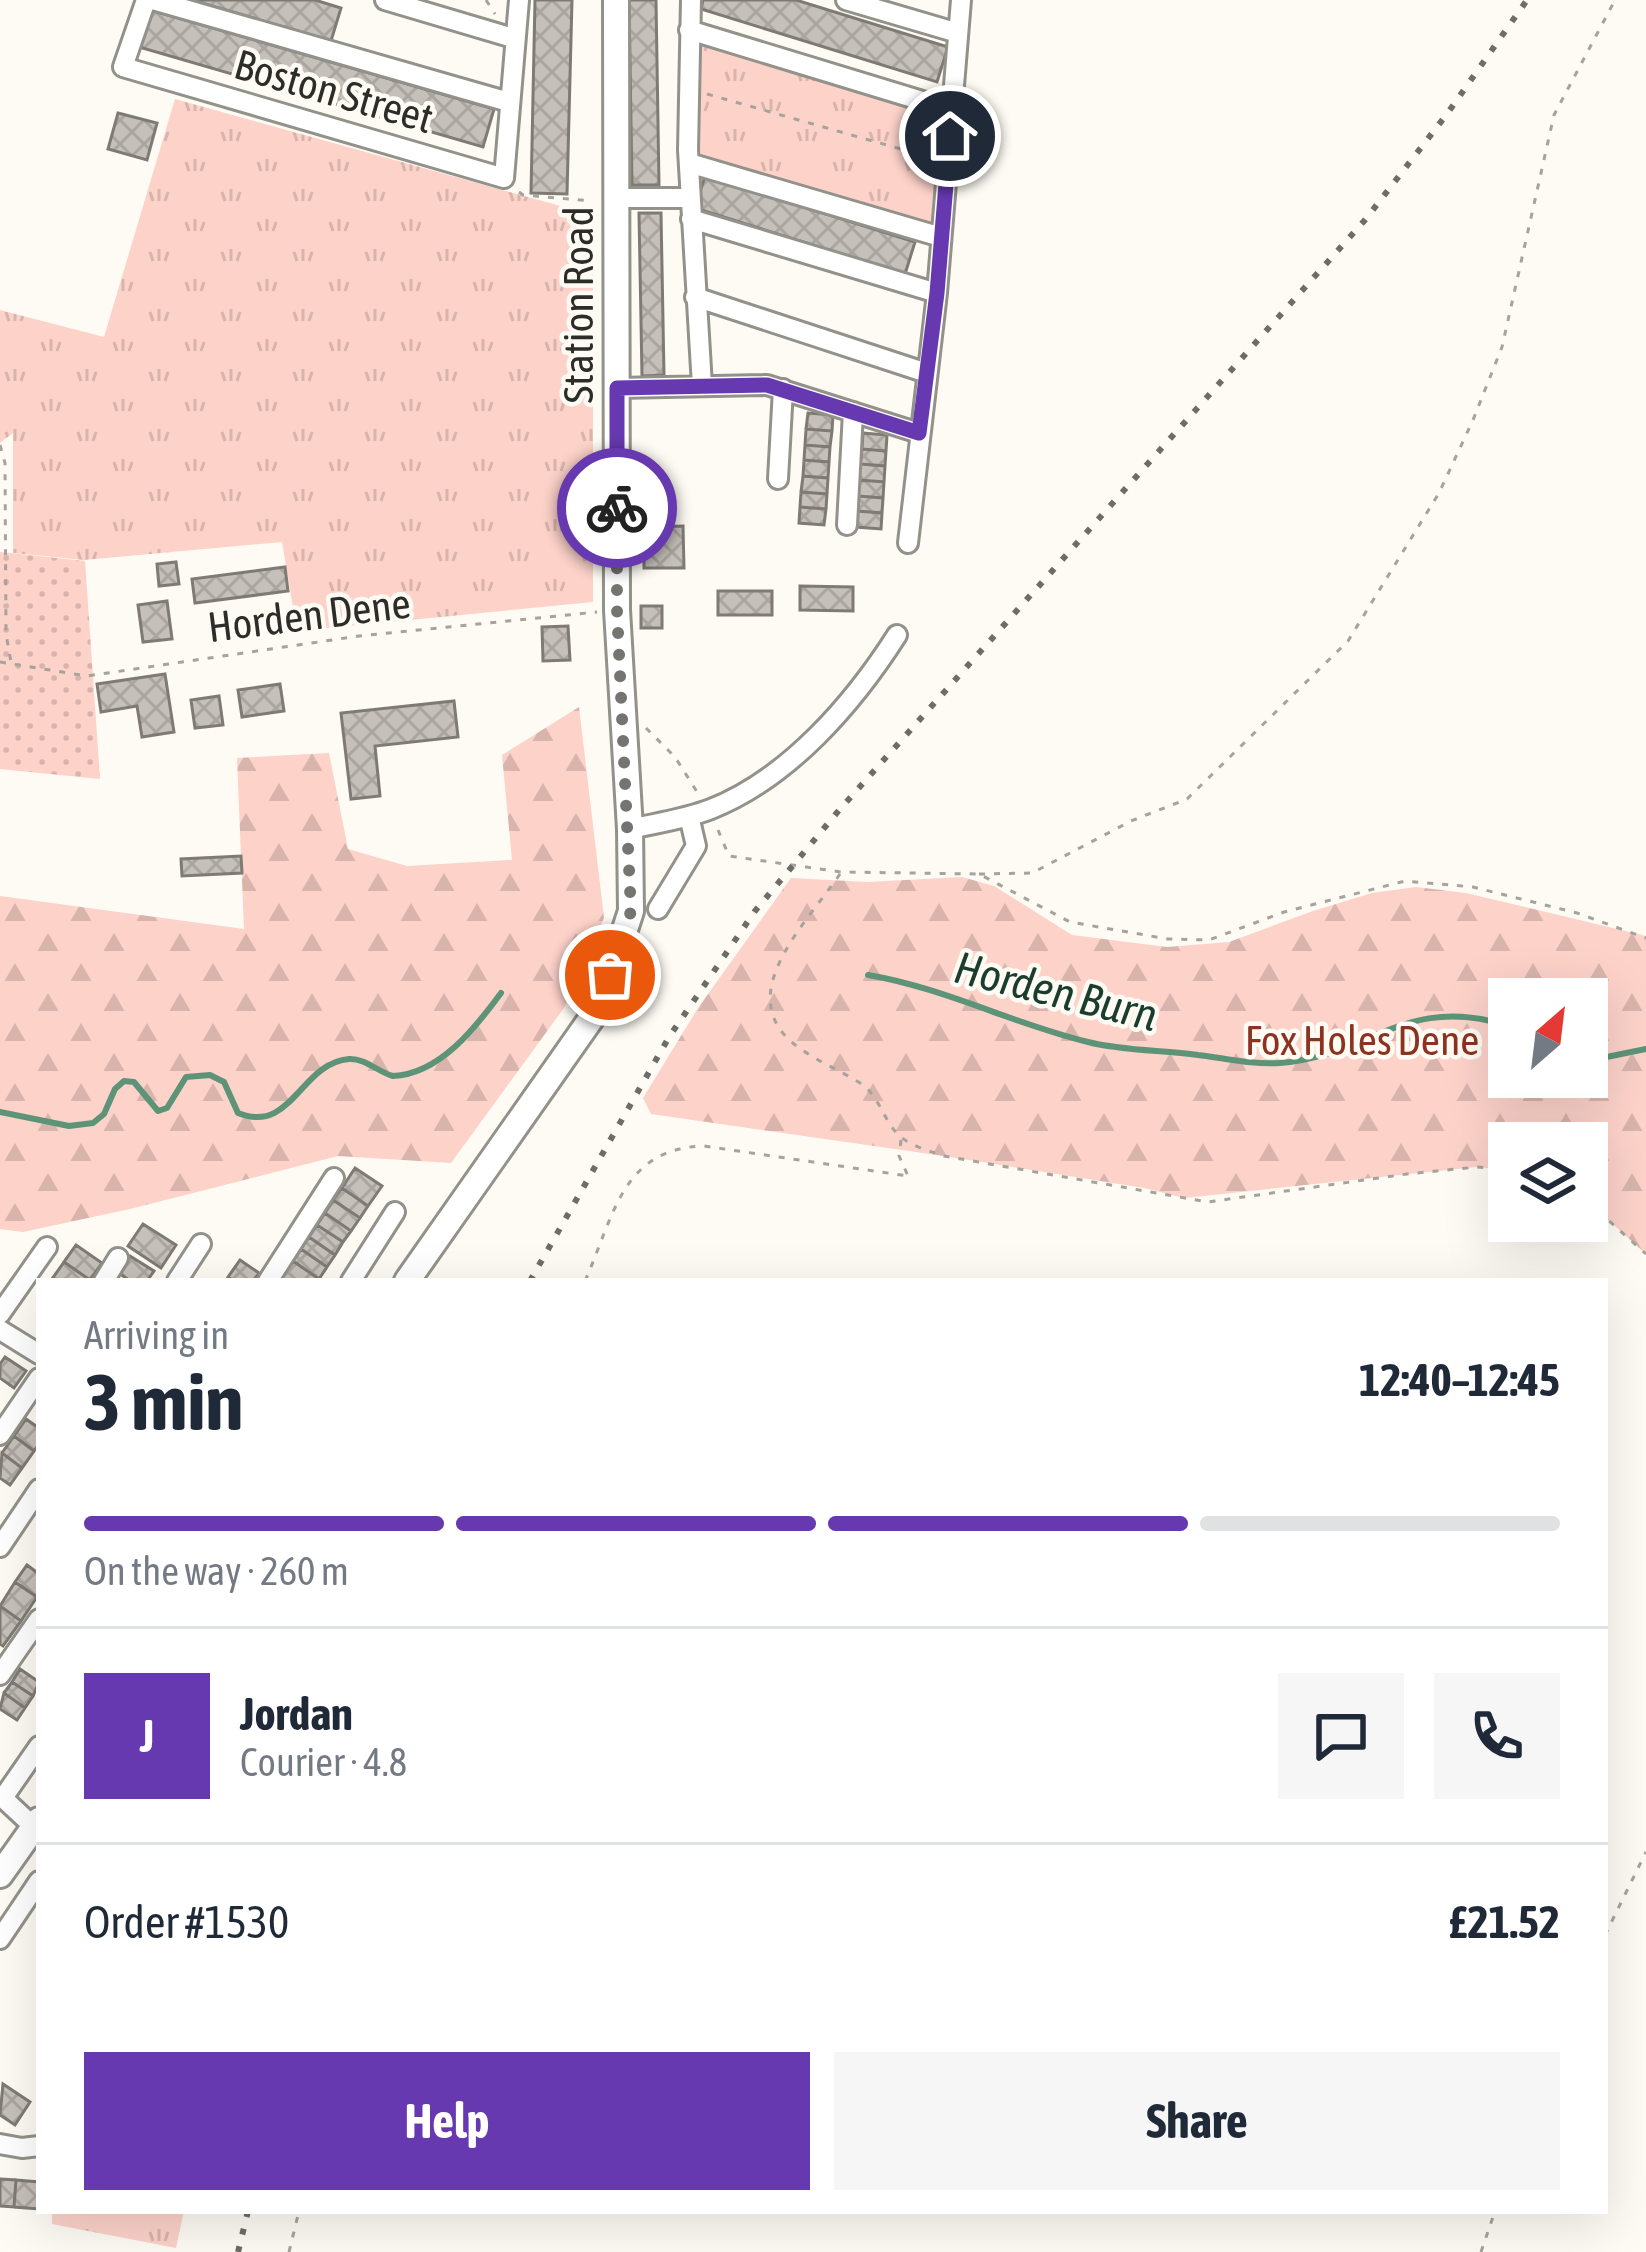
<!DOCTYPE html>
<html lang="en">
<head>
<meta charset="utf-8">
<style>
	:root { --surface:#fff; --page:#f6f6f7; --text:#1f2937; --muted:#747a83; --line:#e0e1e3; --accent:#6639b0 }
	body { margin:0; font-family:"Asap Condensed",sans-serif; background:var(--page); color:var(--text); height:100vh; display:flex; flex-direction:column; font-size:45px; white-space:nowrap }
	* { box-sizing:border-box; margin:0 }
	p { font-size:39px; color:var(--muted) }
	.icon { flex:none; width:66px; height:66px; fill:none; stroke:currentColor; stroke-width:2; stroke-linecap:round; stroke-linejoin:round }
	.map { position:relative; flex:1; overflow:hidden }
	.panel { position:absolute; left:36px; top:1278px; width:1572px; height:936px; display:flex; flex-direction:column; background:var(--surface); border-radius:0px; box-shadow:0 12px 48px #0002 }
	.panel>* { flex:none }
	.needle { width:78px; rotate:28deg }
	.buttons { position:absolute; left:1488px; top:978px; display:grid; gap:24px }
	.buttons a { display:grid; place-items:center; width:120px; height:120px; border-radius:0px; background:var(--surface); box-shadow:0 12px 48px #0002; font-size:60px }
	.pin { position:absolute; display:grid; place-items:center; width:102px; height:102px; color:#fff; margin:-51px; border:6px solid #fff; border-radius:50%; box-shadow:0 3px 12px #0007 }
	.courier { position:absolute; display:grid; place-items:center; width:120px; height:120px; margin:-60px; border:9px solid #6639b0; border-radius:50%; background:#fff; color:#222; box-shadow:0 3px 15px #0007 }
	.head em { font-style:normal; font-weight:700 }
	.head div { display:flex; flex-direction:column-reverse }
	.head { display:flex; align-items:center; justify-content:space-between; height:204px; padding:0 48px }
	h1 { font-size:78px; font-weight:700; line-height:90px }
	.bar { display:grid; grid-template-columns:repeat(4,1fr); gap:18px 12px; align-content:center; height:144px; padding:0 48px }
	.bar i { height:15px; border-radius:9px; background:var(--line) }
	.bar .current { background:var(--accent) }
	.bar p { grid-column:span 4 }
	.line { display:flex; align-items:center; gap:30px; padding:0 48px; border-top:3px solid var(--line) }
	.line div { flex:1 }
	.round { display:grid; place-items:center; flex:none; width:126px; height:126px; border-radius:0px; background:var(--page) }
	.action { display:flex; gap:24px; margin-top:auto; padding:24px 48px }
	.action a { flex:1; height:138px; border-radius:0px; background:var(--accent); color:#fff; font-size:48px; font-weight:700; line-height:138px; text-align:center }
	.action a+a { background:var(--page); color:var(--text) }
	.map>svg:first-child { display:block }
</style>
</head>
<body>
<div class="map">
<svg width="1646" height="2252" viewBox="0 0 1646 2252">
	<defs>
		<pattern id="grass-tufts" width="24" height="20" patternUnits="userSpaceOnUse" patternTransform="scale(3)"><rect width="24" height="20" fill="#fcd2c9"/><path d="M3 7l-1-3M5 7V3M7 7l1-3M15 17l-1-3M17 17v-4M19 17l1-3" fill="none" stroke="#d8b4ad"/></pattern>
		<pattern id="forest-firs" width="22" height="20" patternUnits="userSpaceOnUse" patternTransform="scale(3)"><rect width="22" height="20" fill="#fcd2c9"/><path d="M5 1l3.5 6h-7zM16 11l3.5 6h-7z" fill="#d8b4ad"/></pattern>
		<pattern id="garden-dots" width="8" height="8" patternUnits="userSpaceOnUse" patternTransform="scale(3)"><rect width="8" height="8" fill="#fcd2c9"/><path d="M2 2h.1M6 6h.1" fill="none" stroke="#d8b4ad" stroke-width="1.8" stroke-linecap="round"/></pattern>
		<pattern id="building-cross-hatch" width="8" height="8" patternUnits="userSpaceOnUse" patternTransform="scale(3)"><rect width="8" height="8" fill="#c6c0ba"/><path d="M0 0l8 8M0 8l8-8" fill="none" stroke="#aaa5a0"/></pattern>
	</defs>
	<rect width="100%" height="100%" fill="#fdfbf3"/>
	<!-- grass -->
	<path fill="url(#grass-tufts)" d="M689 30 952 110 941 237 689 163Z
		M175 99 593 215V602L297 631 282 542 84 560 13 553V433L0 443V552V310L104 337Z
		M52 2211H184L176 2248 52 2224Z"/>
	<!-- forest -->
	<path fill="url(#forest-firs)" fill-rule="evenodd" d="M579 707 604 918 564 1008 451 1163 338 1156 130 1209 23 1232 0 1229V896L244 929 237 758 329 753 348 849 407 866 512 860 502 755Z
		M962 877 994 886 1072 935 1167 947 1229 942 1313 911 1372 893 1416 887 1466 893 1646 936V1254L1587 1201V1143H1509V1170L1476 1167 1184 1198 1144 1188 944 1156 651 1114 643 1098 698 1008 791 878 868 882ZM1509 999H1587V1077H1509Z"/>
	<!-- garden -->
	<path fill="url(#garden-dots)" d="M0 552 85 561 100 779 0 769Z"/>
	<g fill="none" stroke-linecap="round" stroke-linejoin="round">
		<!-- stream -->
		<path stroke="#5d9478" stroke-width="6" d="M868 975C945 988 1013 1024 1088 1042 1123 1051 1162 1050 1198 1055 1224 1058 1253 1065 1280 1063 1373 1055 1406 993 1509 1026
			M1587 1061 1646 1049
			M0 1112 69 1126 93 1123 104 1114 115 1089 124 1081 134 1082 158 1111 167 1108 186 1077 210 1075 224 1082 238 1113C292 1135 300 1063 349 1059 365 1058 378 1072 393 1076 440 1074 476 1027 501 993"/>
	</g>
	<!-- building -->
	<path fill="url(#building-cross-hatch)" stroke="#807a74" stroke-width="3" d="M192 0H315L341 8 331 41Z
		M535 0H572L567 194 531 193Z
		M629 0H656L659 185H632Z
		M703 0H796L948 47 937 82 701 9Z
		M150 10 494 109 483 147 139 47Z
		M118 113 157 123 147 160 108 149Z
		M705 176 915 242 905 274 695 208Z
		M639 213H661L664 375 642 376Z
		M808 413 833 415 832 431 806 429Z
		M806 429 832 431 830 447 805 445Z
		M863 433 887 435 886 451 862 449Z
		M805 445 830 447 829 462 804 460Z
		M862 449 886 451 885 466 860 464Z
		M804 460 829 462 828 478 803 476Z
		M860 464 885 466 884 482 859 480Z
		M803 476 828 478 827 494 801 492Z
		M859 480 884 482 883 498 858 496Z
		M801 492 827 494 826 509 800 507Z
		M858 496 883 498 882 513 857 511Z
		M800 507 826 509 824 525 799 523Z
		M857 511 882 513 881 529 856 527Z
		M683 526 684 568H644V527Z
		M176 562 179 584 159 586 157 564Z
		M285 567 288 591 195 603 192 579Z
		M800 586 853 587V611L800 610Z
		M718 591H772V615H718Z
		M167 601 172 639 143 642 138 605Z
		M641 606H662V628H641Z
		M568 626 570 660 543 661 542 627Z
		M165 674 174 732 142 737 137 706 101 712 97 684Z
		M280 684 284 711 242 717 238 690Z
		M219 696 223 725 195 728 191 700Z
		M454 701 458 737 375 746 380 796 351 799 341 713Z
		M241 856 242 873 182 876 181 859Z
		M355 1168 382 1186 368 1206 342 1188Z
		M342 1188 368 1206 360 1218 333 1200Z
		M333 1200 360 1218 351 1231 325 1213Z
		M325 1213 351 1231 343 1242 317 1225Z
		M143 1224 176 1245 161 1268 128 1246Z
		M317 1225 343 1242 335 1255 309 1237Z
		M309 1237 335 1255 327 1267 301 1249Z
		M76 1245 102 1263 90 1280 64 1262Z
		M301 1249 327 1267 319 1279 293 1261Z
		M130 1256 154 1271 147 1281H130L119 1273Z
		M240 1260 259 1273 253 1281H234L228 1277Z
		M293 1261 319 1279 317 1281 279 1280Z
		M64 1262 90 1280 89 1281 52 1279Z
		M5 1357 26 1371 14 1388 0 1378V1364Z
		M26 1419 39 1428V1444L34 1451 14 1436Z
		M14 1436 34 1451 22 1468 2 1453Z
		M2 1453 22 1468 10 1485 0 1478Z
		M27 1565 39 1574 37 1597 15 1582Z
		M15 1582 37 1597 21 1621 0 1606Z
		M0 1606 21 1621 3 1646 0 1644Z
		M20 1669 39 1682 33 1696 12 1682Z
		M12 1682 33 1696 25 1708 4 1693Z
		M4 1693 25 1708 17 1720 0 1709Z
		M3 2084 30 2102 15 2125 0 2115Z
		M0 2179 16 2180 14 2207 0 2206Z
		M16 2180 39 2182V2209L14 2207Z"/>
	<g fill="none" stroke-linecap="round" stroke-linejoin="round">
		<defs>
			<path id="minor" d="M146 0 123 67 504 178 519 0
				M153 0 509 102
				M385 0 513 38
				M691 0 688 150 702 386
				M846 0 958 33
				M689 30 952 110
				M689 163 941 237
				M617 198H690
				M691 219 937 293
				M695 297 927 373
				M617 388 767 385 919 433
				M778 479 783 389
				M847 525 853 412
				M908 543 937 293 961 0
				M630 829C657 823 685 819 711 809 789 778 853 704 897 635
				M658 909 696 846 689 816
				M104 1281 118 1258
				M177 1281 201 1244
				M268 1281 334 1178
				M351 1281 395 1212
				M0 1314 47 1247
				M0 1330 39 1354
				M0 1435 39 1378
				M0 1547 39 1489
				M0 1675 39 1619
				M34 1827 3 1798 39 1746
				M0 1939 39 1881
				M0 2144 22 2148 39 2146"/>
			<path id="major" d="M407 1281 600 1006 631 911 630 829 617 610 616 0
				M0 1875 39 1820"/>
		</defs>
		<!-- minor casing -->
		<use href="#minor" stroke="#93928a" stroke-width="24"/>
		<!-- major casing -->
		<use href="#major" stroke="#93928a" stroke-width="30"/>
		<!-- path -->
		<path stroke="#a4a39d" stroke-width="3" stroke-dasharray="6 9" stroke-linecap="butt" d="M486 0 495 14
			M707 94 929 157
			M519 192 523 195 591 201
			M0 445 5 463 6 634 11 662
			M0 662 87 676 359 636 597 612
			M646 728 675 757 699 795
			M718 830 729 856 841 872 979 874 1070 922 1168 939 1209 940 1284 912 1405 881 1473 887 1577 913 1646 938
			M840 874C806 924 729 997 798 1047 818 1062 842 1071 863 1085 881 1099 884 1123 901 1137 913 1147 930 1151 944 1156L1208 1202 1407 1174 1477 1167 1509 1170
			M979 874 1032 873 1131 821 1187 799 1348 641 1439 493 1473 420 1502 347 1554 115 1615 0
			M901 1140 899 1156 908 1176
			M1587 1201 1646 1254
			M585 1281C614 1216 622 1148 704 1146L908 1176
			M1605 1935 1646 1852
			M289 2252 299 2211
			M1481 2252 1495 2211"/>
		<!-- minor -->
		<use href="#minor" stroke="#fff" stroke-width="18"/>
		<!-- major -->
		<use href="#major" stroke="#fff" stroke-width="24"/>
		<!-- rail -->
		<path stroke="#6d6c67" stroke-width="6" stroke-dasharray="6 12" stroke-linecap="butt" d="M530 1281 669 1037 755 911 840 809 1365 220 1447 114 1527 0
			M238 2252 248 2211"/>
	</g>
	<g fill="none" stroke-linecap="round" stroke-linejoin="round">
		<!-- done -->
		<path stroke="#757470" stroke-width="12" stroke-dasharray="0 21.6" d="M610 975 631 911 617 610V508"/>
		<!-- route -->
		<path stroke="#6639b0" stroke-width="15" d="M617 508V388L767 385 919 433 937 293 950 136"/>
	</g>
	<g text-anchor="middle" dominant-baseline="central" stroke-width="9" stroke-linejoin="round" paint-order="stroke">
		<!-- street labels -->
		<g font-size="42" fill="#2c2c29" stroke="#fdfbf3">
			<text transform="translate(334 91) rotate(16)">Boston Street</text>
			<text transform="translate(578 305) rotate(-90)">Station Road</text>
			<text transform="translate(309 615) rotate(-7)">Horden Dene</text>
		</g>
		<!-- park labels -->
		<g font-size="42" fill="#8c3221" stroke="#fdfbf3">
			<text x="1362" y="1040">Fox Holes Dene</text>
		</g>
		<!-- water labels -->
		<g font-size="45" font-style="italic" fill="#1a3d2d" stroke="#fdfbf3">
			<text transform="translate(1056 991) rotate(14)">Horden Burn</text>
		</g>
	</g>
</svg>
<div class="buttons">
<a><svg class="needle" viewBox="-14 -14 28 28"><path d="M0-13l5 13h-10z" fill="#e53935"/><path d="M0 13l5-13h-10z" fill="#747a83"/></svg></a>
<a><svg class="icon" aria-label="layers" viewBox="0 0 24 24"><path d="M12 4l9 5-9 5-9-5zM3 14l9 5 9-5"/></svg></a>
</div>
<div class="pin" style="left:610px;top:975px;background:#ea580c"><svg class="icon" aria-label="bag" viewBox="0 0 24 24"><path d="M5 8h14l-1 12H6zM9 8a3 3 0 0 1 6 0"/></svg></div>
<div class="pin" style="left:950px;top:136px;background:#1f2937"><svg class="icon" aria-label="home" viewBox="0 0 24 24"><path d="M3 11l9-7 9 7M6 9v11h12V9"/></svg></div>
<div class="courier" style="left:617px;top:508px"><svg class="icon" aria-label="bike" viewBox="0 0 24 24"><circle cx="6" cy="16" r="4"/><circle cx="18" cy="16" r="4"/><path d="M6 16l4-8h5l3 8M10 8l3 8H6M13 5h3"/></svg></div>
<section class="panel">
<div class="head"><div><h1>3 min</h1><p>Arriving in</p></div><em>12:40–12:45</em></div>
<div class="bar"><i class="current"></i><i class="current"></i><i class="current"></i><i></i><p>On the way · 260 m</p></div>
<div class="line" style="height:216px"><b class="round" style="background:var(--accent);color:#fff">J</b><div><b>Jordan</b><p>Courier · 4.8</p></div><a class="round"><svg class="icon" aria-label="chat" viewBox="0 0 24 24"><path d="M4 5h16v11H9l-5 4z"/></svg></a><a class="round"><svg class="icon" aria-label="phone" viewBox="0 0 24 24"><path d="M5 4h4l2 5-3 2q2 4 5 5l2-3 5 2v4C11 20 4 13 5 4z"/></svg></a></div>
<div class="line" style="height:156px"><div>Order #1530</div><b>£21.52</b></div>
<div class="action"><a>Help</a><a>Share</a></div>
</section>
</div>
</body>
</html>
